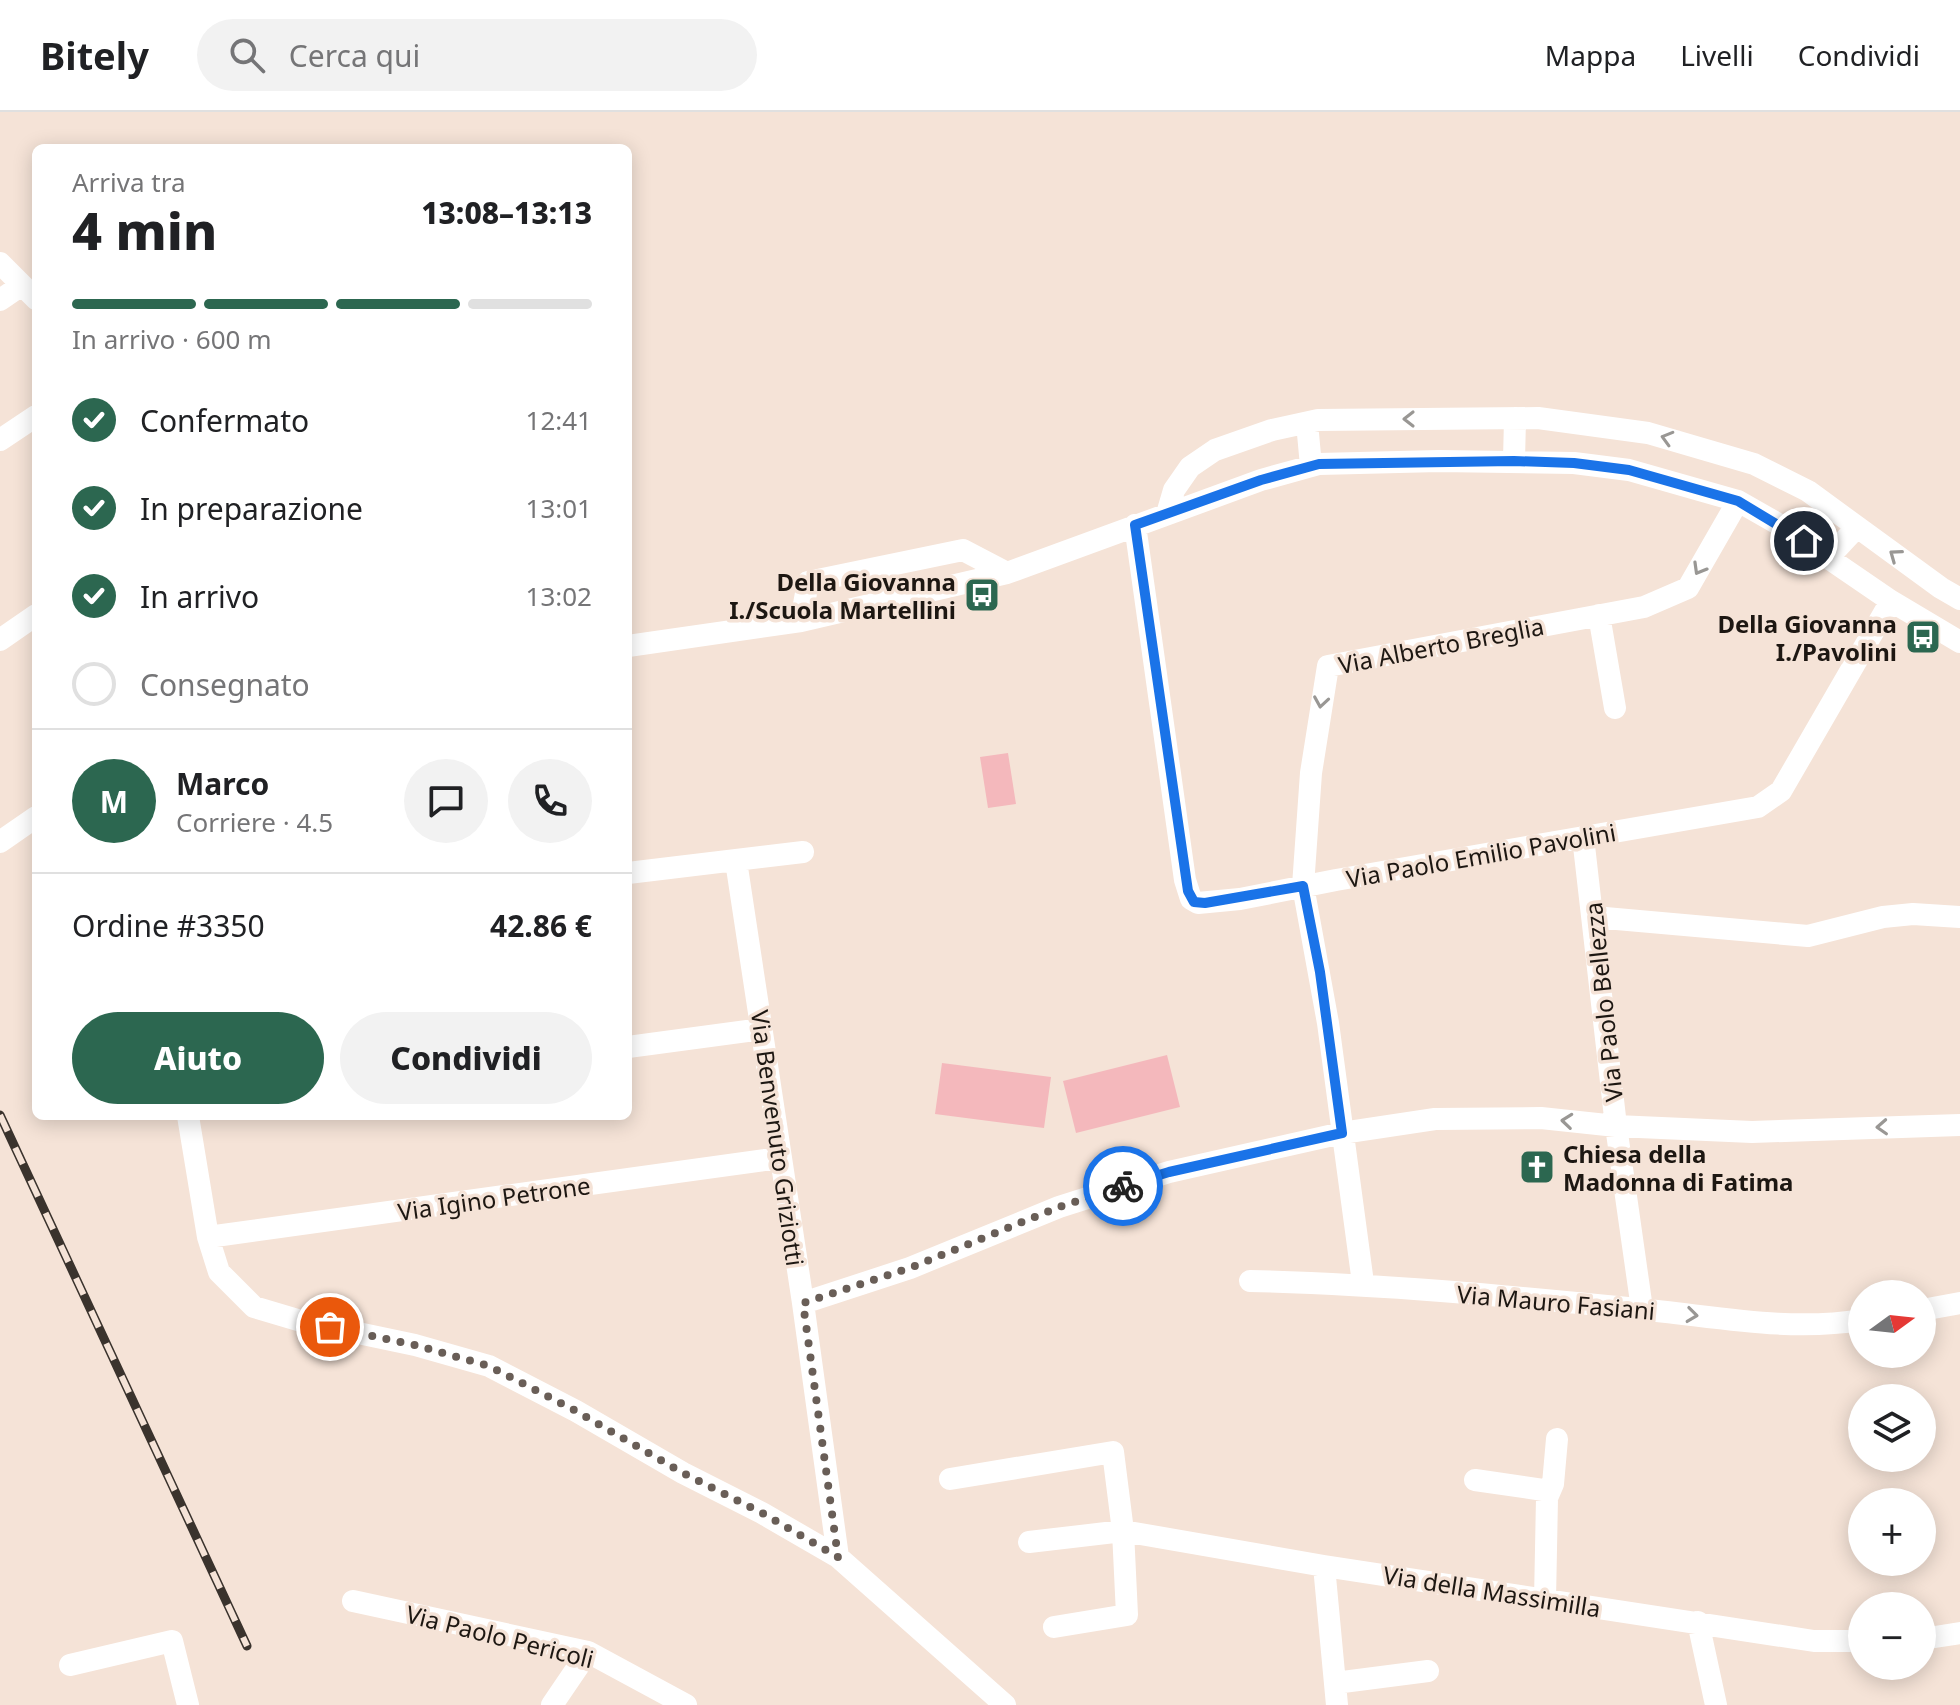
<!DOCTYPE html>
<html lang="it">
<head>
<meta charset="utf-8">
<style>
	:root { --surface:#fff; --page:#f2f2f2; --text:#202124; --muted:#757577; --line:#e0e0e0; --accent:#2c6750 }
	body { margin:0; font-family:"Noto Sans",sans-serif; background:var(--page); color:var(--text); height:100vh; display:flex; flex-direction:column; font-size:30px; white-space:nowrap }
	* { box-sizing:border-box; margin:0 }
	p { font-size:26px; color:var(--muted) }
	.icon { flex:none; width:44px; height:44px; fill:none; stroke:currentColor; stroke-width:2; stroke-linecap:round; stroke-linejoin:round }
	.map { position:relative; flex:1; overflow:hidden }
	.details { position:absolute; left:32px; top:32px; width:600px; height:976px; display:flex; flex-direction:column; background:var(--surface); border-radius:12px; box-shadow:0 4px 20px #0003 }
	.details>* { flex:none }
	.needle { width:52px; rotate:75deg }
	.fabs { position:absolute; left:1848px; top:1168px; display:grid; gap:16px }
	.fabs a { display:grid; place-items:center; width:88px; height:88px; border-radius:50%; background:var(--surface); box-shadow:0 4px 20px #0003; font-size:40px }
	.pin { position:absolute; display:grid; place-items:center; width:68px; height:68px; color:#fff; margin:-34px; border:4px solid #fff; border-radius:50%; box-shadow:0 2px 8px #0007 }
	.courier { position:absolute; display:grid; place-items:center; width:80px; height:80px; margin:-40px; border:6px solid #1a73e8; border-radius:50%; background:#fff; color:#222; box-shadow:0 2px 10px #0007 }
	.head em { font-style:normal; font-weight:800 }
	.head div { display:flex; flex-direction:column-reverse }
	.head { display:flex; align-items:center; justify-content:space-between; height:136px; padding:0 40px }
	h1 { font-size:52px; font-weight:800; line-height:60px }
	.bar { display:grid; grid-template-columns:repeat(4,1fr); gap:12px 8px; align-content:center; height:96px; padding:0 40px }
	.bar i { height:10px; border-radius:6px; background:var(--line) }
	.bar .current { background:var(--accent) }
	.bar p { grid-column:span 4 }
	.line { display:flex; align-items:center; gap:20px; padding:0 40px; border-top:2px solid var(--line) }
	.line div { flex:1 }
	.round { display:grid; place-items:center; flex:none; width:84px; height:84px; border-radius:42px; background:var(--page) }
	ol { padding:0 40px; list-style:none }
	li { display:flex; align-items:center; gap:24px; height:88px }
	li p { margin-inline-start:auto }
	li .icon { padding:8px; border-radius:50%; background:var(--accent); color:#fff; stroke-width:4 }
	li:last-child { color:var(--muted) }
	li i { width:44px; height:44px; border:4px solid var(--line); border-radius:50% }
	.cta { display:flex; gap:16px; margin-top:auto; padding:16px 40px }
	.cta a { flex:1; height:92px; border-radius:48px; background:var(--accent); color:#fff; font-size:32px; font-weight:800; line-height:92px; text-align:center }
	.cta a+a { background:var(--page); color:var(--text) }
	header { display:flex; align-items:center; gap:48px; box-sizing:border-box; height:112px; padding:0 40px; background:var(--surface); border-bottom:2px solid var(--line) }
	header strong { font-size:38px }
	nav { display:flex; gap:44px; margin-inline-start:auto; font-size:28px }
	.search { width:560px; height:72px; background:var(--page); display:flex; align-items:center; gap:20px; box-sizing:border-box; padding:0 28px; border-radius:44px; color:var(--muted); font-size:30px }
	.map>svg:first-child { display:block }
</style>
</head>
<body>
<header>
<strong>Bitely</strong>
<div class="search"><svg class="icon" aria-label="search" viewBox="0 0 24 24"><circle cx="10" cy="10" r="6"/><path d="M15 15l6 6"/></svg>Cerca qui</div>
<nav><a>Mappa</a><a>Livelli</a><a>Condividi</a></nav>
</header>
<div class="map">
<svg width="1960" height="1593" viewBox="0 0 1960 1593">
	<rect width="100%" height="100%" fill="#f5e3d7"/>
	<!-- green -->
	<path fill="#f4b8bc" d="M1008 641 1016 692 988 696 980 645Z
		M1167 943 1180 995 1076 1021 1063 969Z
		M942 951 1051 965 1044 1016 935 1002Z"/>
	<g fill="none" stroke-linecap="round" stroke-linejoin="round">
		<!-- minor -->
		<path stroke="#fff" stroke-width="22" d="M0 151 36 187
			M0 188 22 173
			M1307 311 1311 354
			M0 328 36 304
			M1514 349 1515 306
			M1167 402 1174 378 1190 355 1215 338 1272 318 1318 308 1538 306 1648 321 1754 352 1808 379 1941 476 1960 487
			M1135 413 1185 768 1191 787 1198 791 1240 787 1336 768 1758 695 1781 679 1891 489
			M1828 446 1857 415
			M1599 503 1615 596
			M801 509 808 470 963 438 1007 461
			M0 528 36 503
			M628 534 801 509 1007 461 1261 368 1319 352 1439 349 1574 351 1629 358 1738 389 1780 413 1891 489 1960 530
			M1583 725 1616 1014 1642 1197
			M0 730 36 705
			M736 749 803 1191 838 1445
			M628 761 803 740
			M1594 805 1808 824 1883 805 1913 802 1960 805
			M628 935 762 917
			M188 1004 208 1125 219 1160 254 1195 301 1209 415 1233 489 1254 576 1299 683 1361 762 1401 838 1445 1005 1593
			M208 1125 779 1046
			M1250 1169C1380 1172 1509 1184 1638 1197 1714 1204 1786 1220 1862 1208
			M1363 1171 1328 911 1303 774 1311 661 1328 554 1644 495 1688 476 1738 389
			M803 1191 910 1156 1059 1095 1169 1060 1342 1021 1435 1007 1541 1006 1616 1014 1752 1020 1960 1013
			M1922 1198 1960 1191
			M950 1367 1113 1340 1123 1419 1127 1503 1054 1515
			M1475 1368 1550 1379
			M1029 1430 1123 1419 1324 1454 1814 1529H1862
			M1324 1454 1337 1593
			M1545 1488 1547 1386 1553 1372 1557 1327
			M353 1489 588 1540 686 1593
			M1698 1510 1716 1593
			M1922 1527 1960 1521
			M70 1553 172 1529 188 1593
			M1335 1571 1428 1559
			M552 1593 588 1540"/>
		<defs>
			<path id="rail" d="M0 1003 247 1534"/>
		</defs>
		<!-- rail casing -->
		<use href="#rail" stroke="#3a332d" stroke-width="9"/>
		<!-- rail -->
		<use href="#rail" stroke="#f5e3d7" stroke-width="6" stroke-dasharray="18" stroke-linecap="butt"/>
	</g>
	<!-- one-way arrows -->
	<defs><path id="oneway-chevron" d="M-2-3.5L2.5 0L-2 3.5" fill="none" stroke-width="1.6" stroke-linecap="round" stroke-linejoin="round" transform="scale(2)"/></defs>
	<g stroke="#999794">
		<use href="#oneway-chevron" transform="translate(1409 307) rotate(180)"/>
		<use href="#oneway-chevron" transform="translate(1667 326) rotate(-164)"/>
		<use href="#oneway-chevron" transform="translate(1895 443) rotate(-144)"/>
		<use href="#oneway-chevron" transform="translate(1699 457) rotate(120)"/>
		<use href="#oneway-chevron" transform="translate(1321 590) rotate(99)"/>
		<use href="#oneway-chevron" transform="translate(1567 1009) rotate(-174)"/>
		<use href="#oneway-chevron" transform="translate(1882 1015) rotate(177)"/>
		<use href="#oneway-chevron" transform="translate(1692 1203) rotate(7)"/>
	</g>
	<g fill="none" stroke-linecap="round" stroke-linejoin="round">
		<!-- done -->
		<path stroke="#695e57" stroke-width="8" stroke-dasharray="0 14.4" d="M330 1215 415 1233 489 1254 576 1299 683 1361 762 1401 838 1445 803 1191 910 1156 1059 1095 1123 1074"/>
		<!-- route -->
		<path stroke="#1a73e8" stroke-width="10" d="M1123 1074 1169 1060 1342 1021 1320 860 1303 774 1205 791 1194 790 1188 779 1135 413 1261 368 1319 352 1514 349 1574 351 1629 358 1738 389 1804 429"/>
	</g>
	<!-- icons -->
	<defs>
		<symbol id="bus-square" viewBox="-11 -11 22 22"><rect x="-9" y="-9" width="18" height="18" rx="4" fill="#2c6750" stroke="#f5e3d7"/><path d="M-5-6H5V4H4V6H2V4H-2V6H-4V4H-5ZM-3.5-4V0h7V-4ZM-3.5 1.2v1.5H-2V1.2ZM2 1.2v1.5H3.5V1.2Z" fill="#fff"/></symbol>
		<symbol id="church-square" viewBox="-11 -11 22 22"><rect x="-9" y="-9" width="18" height="18" rx="4" fill="#2c6750" stroke="#f5e3d7"/><path d="M-1.2-6h2.4v3.5h3.3v2.4h-3.3V6h-2.4V-.1h-3.3v-2.4h3.3Z" fill="#fff"/></symbol>
	</defs>
	<g fill-rule="evenodd">
		<use href="#bus-square" x="962" y="463" width="40" height="40"/>
		<use href="#bus-square" x="1903" y="505" width="40" height="40"/>
		<use href="#church-square" x="1517" y="1035" width="40" height="40"/>
	</g>
	<g text-anchor="middle" dominant-baseline="central" stroke-width="7" stroke-linejoin="round" paint-order="stroke">
		<!-- poi labels -->
		<g font-size="24" font-weight="bold" fill="#1d1712" stroke="#f5e3d7" text-anchor="end">
			<text x="956" y="469">Della Giovanna<tspan x="956" dy="28">I./Scuola Martellini</tspan></text>
			<text x="1897" y="511">Della Giovanna<tspan x="1897" dy="28">I./Pavolini</tspan></text>
			<text x="1563" y="1041" text-anchor="start">Chiesa della<tspan x="1563" dy="28">Madonna di Fatima</tspan></text>
		</g>
		<!-- street labels -->
		<g font-size="24" fill="#1d1712" stroke="#f5e3d7">
			<text transform="translate(1441 533) rotate(-11)">Via Alberto Breglia</text>
			<text transform="translate(1481 743) rotate(-10)">Via Paolo Emilio Pavolini</text>
			<text transform="translate(1603 890) rotate(-96)">Via Paolo Bellezza</text>
			<text transform="translate(778 1026) rotate(82)">Via Benvenuto Griziotti</text>
			<text transform="translate(494 1086) rotate(-8)">Via Igino Petrone</text>
			<text transform="translate(1556 1190) rotate(5)">Via Mauro Fasiani</text>
			<text transform="translate(1492 1479) rotate(9)">Via della Massimilla</text>
			<text transform="translate(500 1524) rotate(14)">Via Paolo Pericoli</text>
		</g>
	</g>
</svg>
<div class="fabs">
<a><svg class="needle" viewBox="-14 -14 28 28"><path d="M0-13l5 13h-10z" fill="#e53935"/><path d="M0 13l5-13h-10z" fill="#757577"/></svg></a>
<a><svg class="icon" aria-label="layers" viewBox="0 0 24 24"><path d="M12 4l9 5-9 5-9-5zM3 14l9 5 9-5"/></svg></a>
<a>+</a>
<a>−</a>
</div>
<div class="pin" style="left:330px;top:1215px;background:#ea580c"><svg class="icon" aria-label="bag" viewBox="0 0 24 24"><path d="M5 8h14l-1 12H6zM9 8a3 3 0 0 1 6 0"/></svg></div>
<div class="pin" style="left:1804px;top:429px;background:#1f2937"><svg class="icon" aria-label="home" viewBox="0 0 24 24"><path d="M3 11l9-7 9 7M6 9v11h12V9"/></svg></div>
<div class="courier" style="left:1123px;top:1074px"><svg class="icon" aria-label="bike" viewBox="0 0 24 24"><circle cx="6" cy="16" r="4"/><circle cx="18" cy="16" r="4"/><path d="M6 16l4-8h5l3 8M10 8l3 8H6M13 5h3"/></svg></div>
<section class="details">
<div class="head"><div><h1>4 min</h1><p>Arriva tra</p></div><em>13:08–13:13</em></div>
<div class="bar"><i class="current"></i><i class="current"></i><i class="current"></i><i></i><p>In arrivo · 600 m</p></div>
<ol>
<li><svg class="icon" aria-label="check" viewBox="0 0 24 24"><path d="M5 12l5 5 9-10"/></svg>Confermato<p>12:41</p></li>
<li><svg class="icon" aria-label="check" viewBox="0 0 24 24"><path d="M5 12l5 5 9-10"/></svg>In preparazione<p>13:01</p></li>
<li><svg class="icon" aria-label="check" viewBox="0 0 24 24"><path d="M5 12l5 5 9-10"/></svg>In arrivo<p>13:02</p></li>
<li><i></i>Consegnato</li>
</ol>
<div class="line" style="height:144px"><b class="round" style="background:var(--accent);color:#fff">M</b><div><b>Marco</b><p>Corriere · 4.5</p></div><a class="round"><svg class="icon" aria-label="chat" viewBox="0 0 24 24"><path d="M4 5h16v11H9l-5 4z"/></svg></a><a class="round"><svg class="icon" aria-label="phone" viewBox="0 0 24 24"><path d="M5 4h4l2 5-3 2q2 4 5 5l2-3 5 2v4C11 20 4 13 5 4z"/></svg></a></div>
<div class="line" style="height:104px"><div>Ordine #3350</div><b>42.86 €</b></div>
<div class="cta"><a>Aiuto</a><a>Condividi</a></div>
</section>
</div>
</body>
</html>
